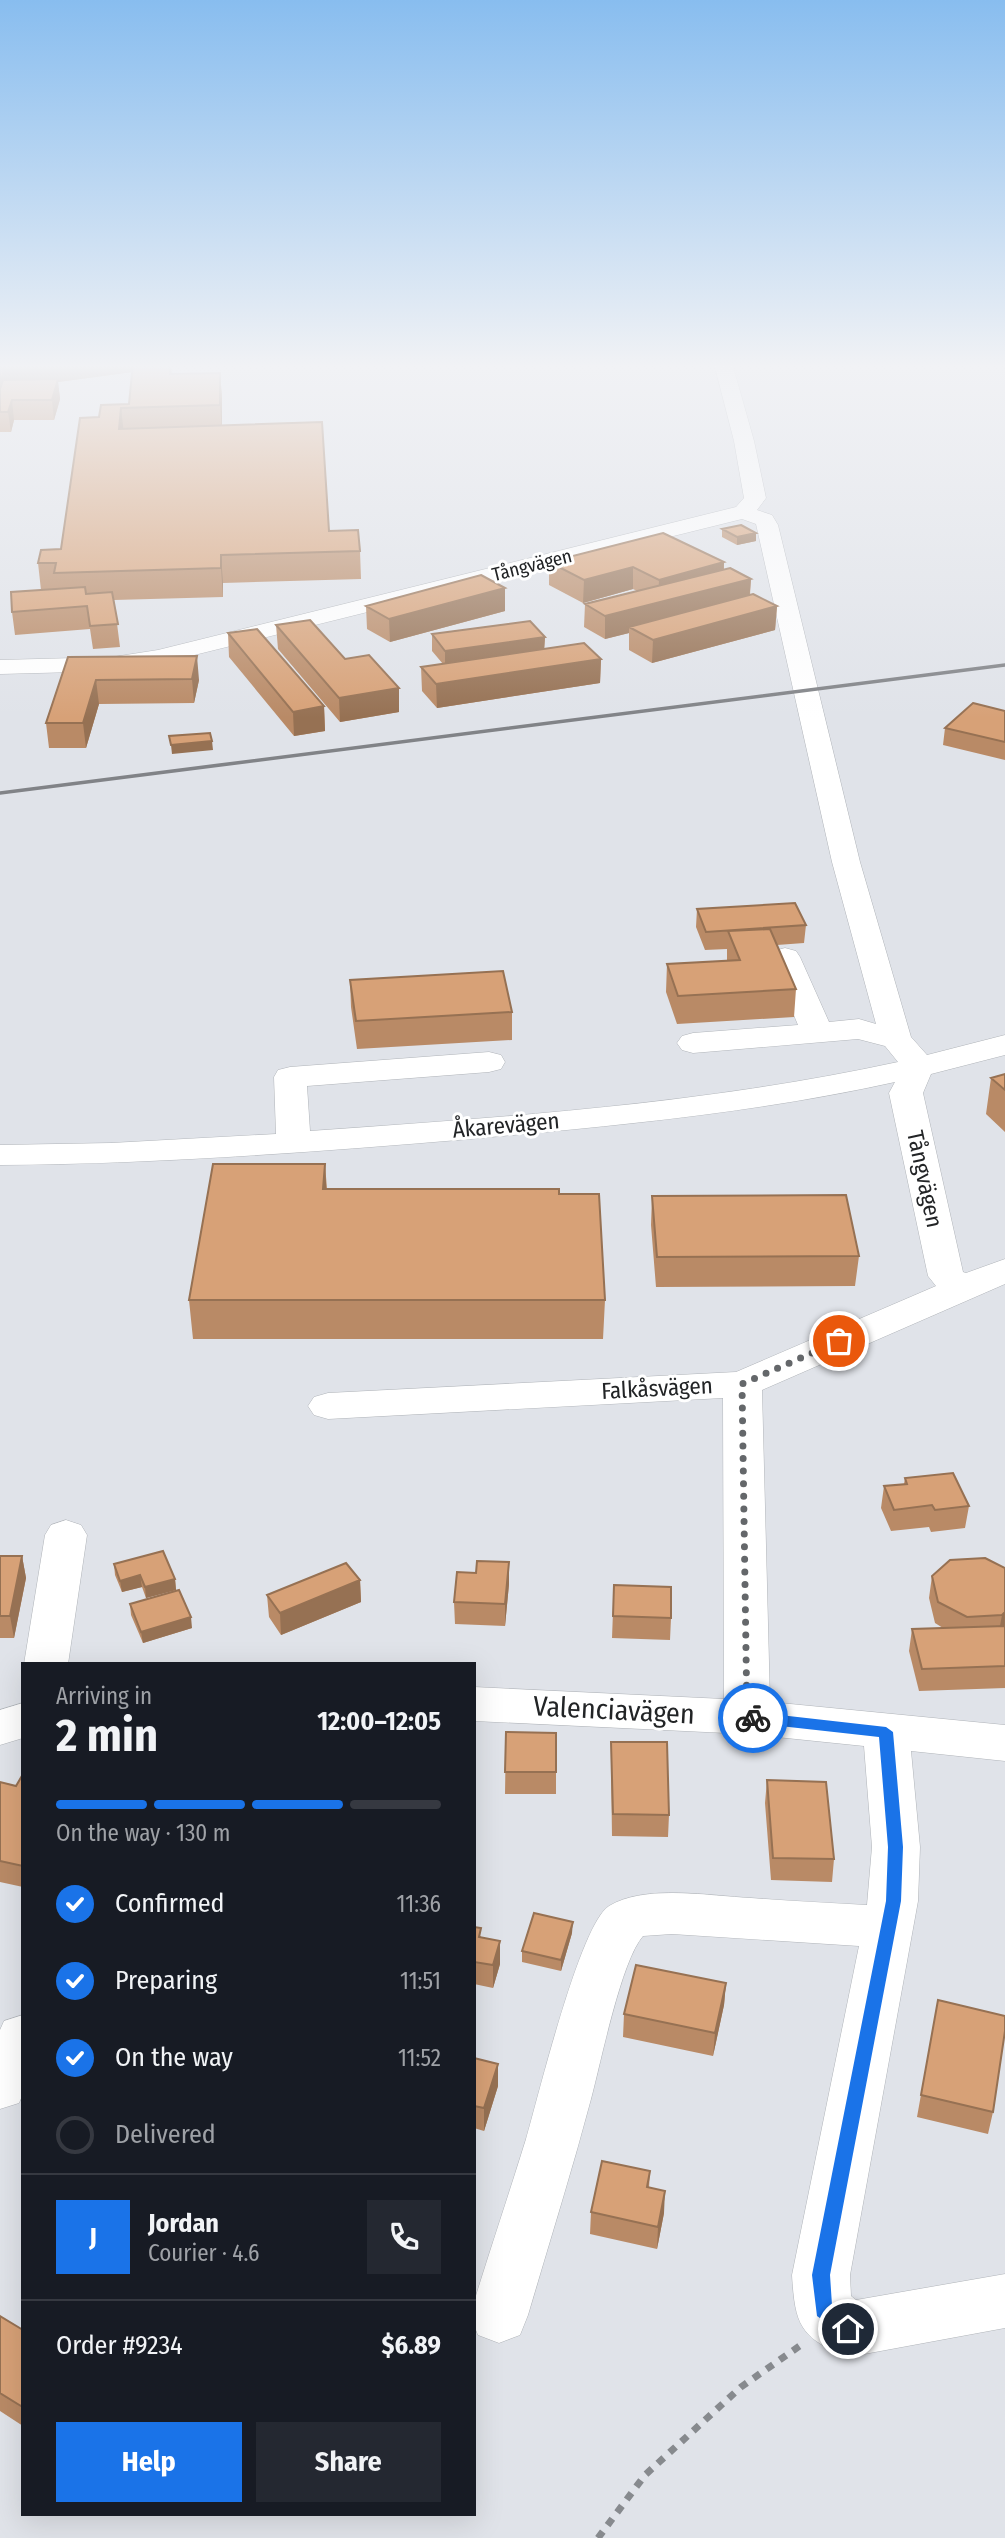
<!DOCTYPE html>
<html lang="en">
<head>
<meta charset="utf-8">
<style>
	:root { --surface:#171b24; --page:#242831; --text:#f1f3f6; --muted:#9ea1a6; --line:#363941; --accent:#1a73e8 }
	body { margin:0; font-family:"Fira Sans Condensed",sans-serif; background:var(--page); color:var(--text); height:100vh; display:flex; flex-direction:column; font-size:26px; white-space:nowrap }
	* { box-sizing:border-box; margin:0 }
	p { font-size:23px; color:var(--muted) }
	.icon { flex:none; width:38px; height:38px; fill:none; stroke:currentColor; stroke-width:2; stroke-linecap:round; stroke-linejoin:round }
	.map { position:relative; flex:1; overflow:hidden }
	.details { position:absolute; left:21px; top:1662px; width:455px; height:854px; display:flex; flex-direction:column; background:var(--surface); border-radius:0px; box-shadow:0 7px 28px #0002 }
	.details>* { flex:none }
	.pin { position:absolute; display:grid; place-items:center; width:60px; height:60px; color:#fff; margin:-30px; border:4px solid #fff; border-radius:50%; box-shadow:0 2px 7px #0007 }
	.courier { position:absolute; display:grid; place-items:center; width:70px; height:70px; margin:-35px; border:5px solid #1a73e8; border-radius:50%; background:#fff; color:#222; box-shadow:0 2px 9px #0007 }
	.head em { font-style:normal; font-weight:700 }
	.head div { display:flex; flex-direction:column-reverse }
	.head { display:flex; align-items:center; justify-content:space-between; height:119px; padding:0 35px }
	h1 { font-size:46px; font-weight:700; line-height:52px }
	.bar { display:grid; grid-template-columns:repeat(4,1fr); gap:10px 7px; align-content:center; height:84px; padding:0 35px }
	.bar i { height:9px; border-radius:5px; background:var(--line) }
	.bar .selected { background:var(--accent) }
	.bar p { grid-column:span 4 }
	.line { display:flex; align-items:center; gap:18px; padding:0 35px; border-top:2px solid var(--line) }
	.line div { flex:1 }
	.round { display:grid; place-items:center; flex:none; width:74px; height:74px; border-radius:0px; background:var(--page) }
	ol { padding:0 35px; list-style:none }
	li { display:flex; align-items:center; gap:21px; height:77px }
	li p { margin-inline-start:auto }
	li .icon { padding:7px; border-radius:50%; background:var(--accent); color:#fff; stroke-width:4 }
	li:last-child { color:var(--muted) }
	li i { width:38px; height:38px; border:4px solid var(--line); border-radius:50% }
	.action { display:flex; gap:14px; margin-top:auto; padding:14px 35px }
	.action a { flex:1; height:80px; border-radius:0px; background:var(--accent); color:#fff; font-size:28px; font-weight:700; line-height:80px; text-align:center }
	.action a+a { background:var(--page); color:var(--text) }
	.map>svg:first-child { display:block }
</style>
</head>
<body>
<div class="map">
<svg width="1005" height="2538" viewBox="0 0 1005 2538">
	<rect width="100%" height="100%" fill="#e0e3e9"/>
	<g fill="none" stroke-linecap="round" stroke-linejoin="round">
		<defs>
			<path id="minor" d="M714 363H732L754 441 766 498 757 510 772 515 778 525 860 862 911 1037 927 1055 1005 1035V1055L931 1074 923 1093 963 1272 966 1273 1005 1259V1284L762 1390 770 1702 1005 1725V1761L911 1751 920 1847 918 1901 850 2275 851 2296 856 2300 1005 2274V2328L848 2357C800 2338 795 2325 792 2275L859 1946 672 1934 643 1936C621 1961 601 2062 591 2099 572 2171 549 2243 528 2315L520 2335 499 2343 478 2335 474 2325V2302C491 2247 509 2194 526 2139 538 2098 580 1924 609 1906 645 1884 710 1896 751 1898 790 1901 828 1903 867 1905L872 1847 864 1746 747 1734 474 1721V1687L724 1699 723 1398 328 1419 314 1415 308 1406 314 1397 328 1393 736 1372 936 1286 928 1276 889 1093 895 1082C755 1113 612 1126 470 1139 314 1152 157 1164 0 1165V1145L111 1143 276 1134 274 1077 278 1070 290 1067 489 1052 501 1055 505 1062 501 1069 489 1072 307 1086 310 1131C507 1117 705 1104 898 1062L885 1046 858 1039 693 1053 682 1050 677 1043 682 1036 693 1033 798 1025 770 957 774 951 785 948 796 951 800 957 829 1022 859 1019 876 1024 832 862 756 524 742 519 158 664 113 671 0 674V660L113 657 158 650 736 507 744 498 734 441Z
				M66 1520 81 1525 87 1535 68 1664H24L45 1535 51 1525Z
				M23 1703V1738L0 1745V1710Z
				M23 2015V2094L19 2103 0 2109V2030L4 2021Z"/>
		</defs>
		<!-- minor casing -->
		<use href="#minor" stroke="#b0b4b9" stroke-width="1"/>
		<!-- path -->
		<path stroke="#878a8e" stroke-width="7" stroke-dasharray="8 8" stroke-linecap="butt" d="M598 2538 645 2475 741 2387 801 2345"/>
		<!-- minor -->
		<use href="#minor" fill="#fff" fill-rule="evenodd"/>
		<!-- rail -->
		<path stroke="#818387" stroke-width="3.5" d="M0 793 1005 665"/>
	</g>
	<!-- wall -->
	<path fill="#b98a66" d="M0 363 194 364 171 367 172 374 220 373 222 398V425L329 531 360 551 361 579 223 583V597L114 600 120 647 93 649 90 629 15 635 12 612 41 590 38 563 61 549 99 417 129 404 132 372 58 382 60 399 54 420H14L11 432H0Z
		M722 529 756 541 737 545 722 537Z
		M549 562H724V570L751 579 750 595 777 606 775 630 652 663 629 650V633L605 639 584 627 585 604 637 591 633 589 583 603 549 585Z
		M505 588V611L390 642 367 629 366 606Z
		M276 625 345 659 399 712 340 722 278 649Z
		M228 633 324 706 325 731 294 736 229 657Z
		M432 634 545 637 544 649 601 659 600 683 437 708 422 691 421 667 443 664 432 651Z
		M68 657 199 680 194 703 99 704 86 748H49L46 723Z
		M1005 711V760L943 745 945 728Z
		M697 909 806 925 804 943 777 945 796 989 794 1017 677 1024 666 992 667 964 727 961V949L705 950 696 927Z
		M350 980 512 1012V1040L357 1049 351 1007Z
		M1005 1074V1132L986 1114 991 1078Z
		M325 1164 327 1189 559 1194 605 1300 603 1339H193L189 1300Z
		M652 1196 859 1256 855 1286 656 1287 651 1225Z
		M905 1478 969 1506 965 1528 931 1532 929 1527 891 1531 881 1508 884 1486 904 1484Z
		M0 1556H22L26 1578 14 1638H0Z
		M114 1564 175 1579 176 1590 146 1598 142 1587 122 1592 115 1575Z
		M1005 1568V1688L919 1691 909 1651 912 1629 943 1628 935 1623 929 1598 932 1576Z
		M360 1580 361 1602 281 1635 269 1617 267 1595Z
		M509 1584 505 1626 455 1624 454 1602Z
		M614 1585 671 1618 670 1640 612 1638Z
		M130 1604 192 1628 143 1643 131 1615Z
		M506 1732 556 1772V1794H505Z
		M611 1742 669 1815 668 1837 612 1836 611 1764Z
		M23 1774V1887L0 1882V1782L16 1786Z
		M767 1780 834 1859 832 1882 771 1880 765 1803Z
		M474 1927 500 1964 493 1988 474 1984Z
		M572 1933 561 1971 522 1962V1951Z
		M726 1983 724 2005 713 2056 623 2037 624 2014Z
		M938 2000 993 2112 988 2134 917 2117Z
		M474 2058 498 2086 484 2131 474 2128Z
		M650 2171 649 2188 664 2213 657 2249 590 2234 591 2212Z
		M0 2316 23 2330V2426L0 2411Z"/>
	<!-- shaded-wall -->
	<path fill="#967153" d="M11 363H194V364L171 367 172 385 170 374V367L58 382 60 399 54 420 52 400 5 389 0 412V382L2 364Z
		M220 373 222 398V431L220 405Z
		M12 400 14 420 11 432 8 412Z
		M121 408 124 434 119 429Z
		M756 533V541L737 545V537Z
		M221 555 223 583V597L221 568Z
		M724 562 723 584 658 602 659 580Z
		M633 567V589L583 603 584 580Z
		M751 579 749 602 629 627V633L605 639V616Z
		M505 588V611L390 642 389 619Z
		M777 606 775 630 652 663 653 640Z
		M545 637 544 653 445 667V651Z
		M197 656 199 680 194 703 192 679Z
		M601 659 600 683 437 708 436 684Z
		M96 680 99 704 86 748 83 723Z
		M399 688V712L340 722 339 698Z
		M324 706 325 731 294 736 293 712Z
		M212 741 213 750 172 754 171 745Z
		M325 1164 327 1202 323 1189Z
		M22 1556 26 1578 14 1638 10 1616Z
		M509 1562V1584L505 1626V1604Z
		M140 1575 142 1587 122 1592 120 1581Z
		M175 1579 176 1590 146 1598 145 1587Z
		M360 1580 361 1602 281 1635 280 1613Z
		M1005 1612V1630L998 1637 1002 1615Z
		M191 1617 192 1628 143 1643 141 1632Z
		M573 1922 572 1933 561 1971V1960Z
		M500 1941V1964L493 1988V1965Z
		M726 1983 724 2005 713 2056 715 2033Z
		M498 2064V2086L484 2131V2108Z
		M665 2191 664 2213 657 2249 658 2227Z"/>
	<!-- building -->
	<path fill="#d7a177" stroke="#967153" stroke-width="2" d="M0 363H11L2 364 3 375 0 382Z
		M133 363H170V374L220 373V405L121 408 119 429 322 422 329 531 358 530 360 551 221 555V568L54 573 56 563H38L41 550 61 549 80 418 99 417 101 405 129 404Z
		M58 379 52 400H12L8 412H0V389L3 380Z
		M741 525 756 533 737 537 722 529Z
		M663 533 724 562 659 580 633 567 584 580 549 562Z
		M730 568 751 579 605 616 585 604Z
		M481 575 505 588 389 619 366 606Z
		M85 587 86 594 112 592 118 624 90 626 87 606 12 612 11 592Z
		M753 594 777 606 653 640 629 627Z
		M310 620 345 659 369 655 399 688 339 698 276 625Z
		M530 621 545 637 445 651 432 634Z
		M257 629 324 706 293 712 228 633Z
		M584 643 601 659 436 684 421 667Z
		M197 656 192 679 96 680 83 723H46L68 657Z
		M973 703 1005 711V742L945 728Z
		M210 733 212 741 171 745 169 736Z
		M795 903 806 925 706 932 697 909Z
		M770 929 796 989 678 996 667 964 740 960 728 931Z
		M503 971 512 1012 356 1021 350 980Z
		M1005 1074V1090L991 1078Z
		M213 1164H325L323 1189H559V1194H599L605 1300H189Z
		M846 1195 859 1256 657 1257 652 1196Z
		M953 1473 969 1506 935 1510 932 1505 894 1510 884 1486 907 1484 905 1478Z
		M163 1551 175 1579 145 1587 140 1575 120 1581 114 1564Z
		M0 1556H22L10 1616H0Z
		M985 1558 1005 1568V1612L1002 1615 967 1617 938 1602 932 1576 950 1560Z
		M477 1561 509 1562 505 1604 454 1602 457 1572 476 1573Z
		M346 1563 360 1580 280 1613 267 1595Z
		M614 1585 671 1587V1618L613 1616Z
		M179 1590 191 1617 141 1632 130 1604Z
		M1005 1626V1666L922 1669 912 1629Z
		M506 1732 556 1733V1772H505Z
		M611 1742H667L669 1815 613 1814Z
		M23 1774V1866L0 1861V1782L16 1786Z
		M767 1780 826 1782 834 1859 773 1858Z
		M534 1913 573 1922 561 1960 522 1951Z
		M474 1927 481 1928 479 1937 500 1941 493 1965 474 1962Z
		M636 1965 726 1983 715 2033 624 2014Z
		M938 2000 1005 2016V2031L993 2112 921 2095Z
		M474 2058 498 2064 484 2108 474 2106Z
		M602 2161 650 2171 647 2187 665 2191 658 2227 591 2212Z
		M0 2316 23 2330V2404L21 2406 0 2393Z"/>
	<!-- sky -->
	<linearGradient id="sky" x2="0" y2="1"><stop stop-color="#88bdef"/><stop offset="0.51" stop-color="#f1f2f5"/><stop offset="1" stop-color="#f1f2f5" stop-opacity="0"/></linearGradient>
	<rect width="1005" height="718" fill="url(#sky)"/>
	<!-- route -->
	<path fill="#1a73e8" d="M753 1712 886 1727 893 1732 903 1847 901 1901 830 2275 832 2305 854 2323 857 2329 854 2335 848 2338 817 2316 812 2275 886 1901 888 1847 879 1737 753 1723 746 1718Z"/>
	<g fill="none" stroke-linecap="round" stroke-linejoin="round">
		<!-- done -->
		<path stroke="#64676a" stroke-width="7" stroke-dasharray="0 12.6" d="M753 1718 747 1717 742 1384 839 1341"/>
	</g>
	<g text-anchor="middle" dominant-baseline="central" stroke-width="6" stroke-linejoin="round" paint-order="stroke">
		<!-- far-street labels -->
		<g font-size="19" fill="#222426" stroke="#fff">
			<text transform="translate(532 565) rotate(-14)">Tångvägen</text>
		</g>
		<!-- street labels -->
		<g font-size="23" fill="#222426" stroke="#fff">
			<text transform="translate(506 1125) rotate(-5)">Åkarevägen</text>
			<text transform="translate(925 1179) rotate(78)">Tångvägen</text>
			<text transform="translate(657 1388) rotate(-3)">Falkåsvägen</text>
		</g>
		<!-- near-street labels -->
		<g font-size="28" fill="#222426" stroke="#fff">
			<text transform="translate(614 1710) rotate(3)">Valenciavägen</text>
		</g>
	</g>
</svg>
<div class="pin" style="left:839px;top:1341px;background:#ea580c"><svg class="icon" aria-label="bag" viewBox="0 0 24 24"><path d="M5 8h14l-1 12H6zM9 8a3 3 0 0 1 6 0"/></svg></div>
<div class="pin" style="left:848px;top:2329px;background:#1f2937"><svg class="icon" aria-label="home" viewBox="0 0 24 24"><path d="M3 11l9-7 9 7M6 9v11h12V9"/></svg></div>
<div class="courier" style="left:753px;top:1718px"><svg class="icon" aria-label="bike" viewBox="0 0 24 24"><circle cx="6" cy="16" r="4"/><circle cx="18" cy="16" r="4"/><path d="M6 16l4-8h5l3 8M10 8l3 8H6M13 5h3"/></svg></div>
<section class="details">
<div class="head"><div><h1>2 min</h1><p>Arriving in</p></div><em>12:00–12:05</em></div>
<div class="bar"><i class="selected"></i><i class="selected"></i><i class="selected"></i><i></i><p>On the way · 130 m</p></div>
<ol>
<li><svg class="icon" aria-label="check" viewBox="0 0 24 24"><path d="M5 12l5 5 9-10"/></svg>Confirmed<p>11:36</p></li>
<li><svg class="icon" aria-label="check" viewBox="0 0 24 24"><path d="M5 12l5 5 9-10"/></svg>Preparing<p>11:51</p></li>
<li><svg class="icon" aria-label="check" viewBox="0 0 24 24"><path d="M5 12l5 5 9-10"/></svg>On the way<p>11:52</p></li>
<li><i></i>Delivered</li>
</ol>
<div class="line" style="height:126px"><b class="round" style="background:var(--accent);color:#fff">J</b><div><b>Jordan</b><p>Courier · 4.6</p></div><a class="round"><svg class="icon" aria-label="phone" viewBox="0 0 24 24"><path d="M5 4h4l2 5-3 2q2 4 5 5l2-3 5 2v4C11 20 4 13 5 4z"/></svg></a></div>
<div class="line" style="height:91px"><div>Order #9234</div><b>$6.89</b></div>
<div class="action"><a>Help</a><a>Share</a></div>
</section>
</div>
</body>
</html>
